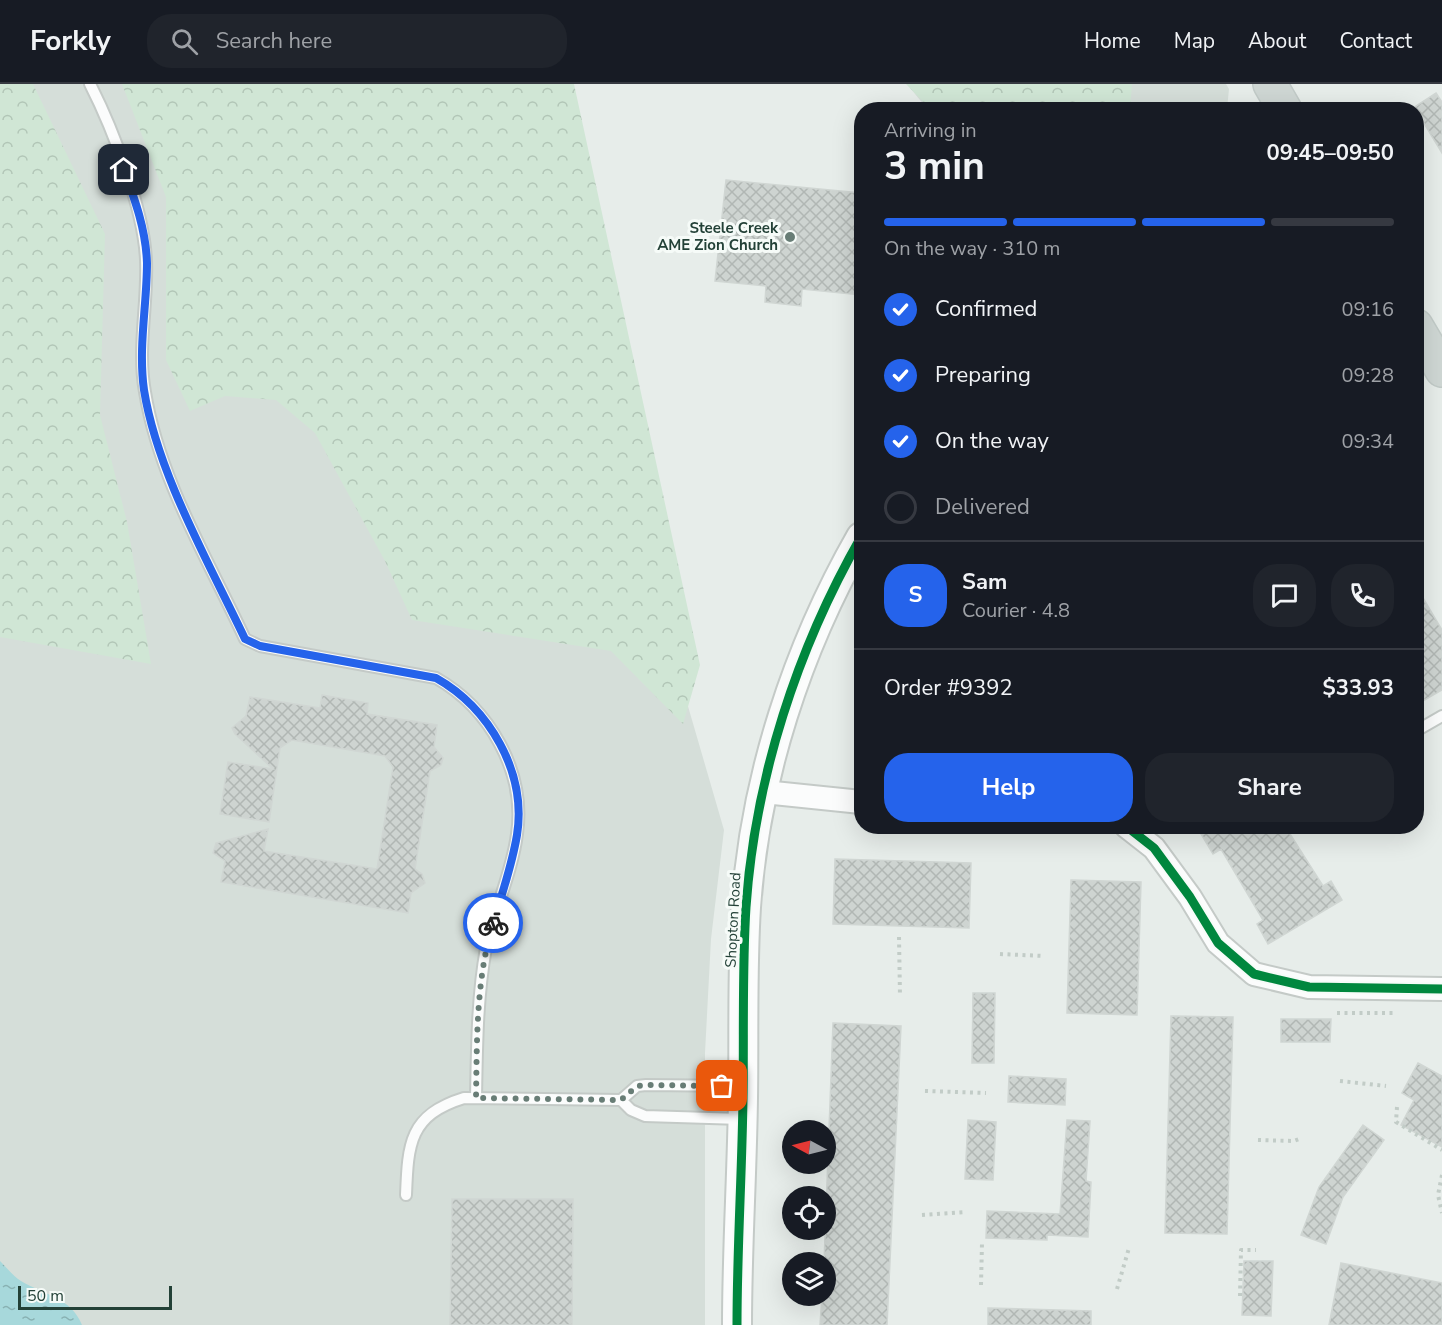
<!DOCTYPE html>
<html lang="en">
<head>
<meta charset="utf-8">
<style>
	:root { --surface:#171b24; --page:#20242c; --text:#f1f3f6; --muted:#9ea1a6; --line:#363941; --accent:#2563eb }
	body { margin:0; font-family:"Nunito Sans",sans-serif; background:var(--page); color:var(--text); height:100vh; display:flex; flex-direction:column; font-size:22px; white-space:nowrap }
	* { box-sizing:border-box; margin:0 }
	p { font-size:20px; color:var(--muted) }
	.icon { flex:none; width:33px; height:33px; fill:none; stroke:currentColor; stroke-width:2; stroke-linecap:round; stroke-linejoin:round }
	.map { position:relative; flex:1; overflow:hidden }
	.details { position:absolute; left:854px; top:18px; width:570px; height:732px; display:flex; flex-direction:column; background:var(--surface); border-radius:24px; box-shadow:0 6px 24px #0002 }
	.details>* { flex:none }
	.needle { width:39px; rotate:277deg }
	.fabs { position:absolute; left:782px; top:1036px; display:grid; gap:12px }
	.fabs a { display:grid; place-items:center; width:54px; height:54px; border-radius:50%; background:var(--surface); box-shadow:0 6px 24px #0002; font-size:30px }
	.scale { position:absolute; left:18px; bottom:15px; width:154px; box-sizing:border-box; padding-left:6px; border:3px solid #234137; border-top:0; font-size:16px; line-height:21px; white-space:nowrap; color:#234137; -webkit-text-stroke:4px #f6fbf8; paint-order:stroke }
	.pin { position:absolute; display:grid; place-items:center; width:51px; height:51px; color:#fff; margin:-26px; border-radius:12px; box-shadow:0 3px 9px #0006 }
	.courier { position:absolute; display:grid; place-items:center; width:60px; height:60px; margin:-30px; border:4px solid #2563eb; border-radius:50%; background:#fff; color:#222; box-shadow:0 2px 8px #0007 }
	.summary em { font-style:normal; font-weight:700 }
	.summary div { display:flex; flex-direction:column-reverse }
	.summary { display:flex; align-items:center; justify-content:space-between; height:102px; padding:0 30px }
	h1 { font-size:39px; font-weight:700; line-height:45px }
	.bar { display:grid; grid-template-columns:repeat(4,1fr); gap:9px 6px; align-content:center; height:72px; padding:0 30px }
	.bar i { height:8px; border-radius:4px; background:var(--line) }
	.bar .on { background:var(--accent) }
	.bar p { grid-column:span 4 }
	.line { display:flex; align-items:center; gap:15px; padding:0 30px; border-top:2px solid var(--line) }
	.line div { flex:1 }
	.round { display:grid; place-items:center; flex:none; width:63px; height:63px; border-radius:24px; background:var(--page) }
	ol { padding:0 30px; list-style:none }
	li { display:flex; align-items:center; gap:18px; height:66px }
	li p { margin-inline-start:auto }
	li .icon { padding:6px; border-radius:50%; background:var(--accent); color:#fff; stroke-width:4 }
	li:last-child { color:var(--muted) }
	li i { width:33px; height:33px; border:3px solid var(--line); border-radius:50% }
	.action { display:flex; gap:12px; margin-top:auto; padding:12px 30px }
	.action a { flex:1; height:69px; border-radius:24px; background:var(--accent); color:#fff; font-size:24px; font-weight:700; line-height:69px; text-align:center }
	.action a+a { background:var(--page); color:var(--text) }
	header { display:flex; align-items:center; gap:36px; box-sizing:border-box; height:84px; padding:0 30px; background:var(--surface); border-bottom:2px solid var(--line) }
	header strong { font-size:28px }
	nav { display:flex; gap:33px; margin-inline-start:auto; font-size:21px }
	.search { width:420px; height:54px; background:var(--page); display:flex; align-items:center; gap:15px; box-sizing:border-box; padding:0 21px; border-radius:24px; color:var(--muted); font-size:22px }
	.map>svg:first-child { display:block }
</style>
</head>
<body>
<header>
<strong>Forkly</strong>
<div class="search"><svg class="icon" aria-label="search" viewBox="0 0 24 24"><circle cx="10" cy="10" r="6"/><path d="M15 15l6 6"/></svg>Search here</div>
<nav><a>Home</a><a>Map</a><a>About</a><a>Contact</a></nav>
</header>
<div class="map">
<svg width="1442" height="1241" viewBox="0 0 1442 1241">
	<defs>
		<pattern id="forest-crowns" width="20" height="18" patternUnits="userSpaceOnUse" patternTransform="scale(1.5)"><rect width="20" height="18" fill="#d0e6d5"/><path d="M2 6a3 3 0 1 1 6 0M12 15a3 3 0 1 1 6 0" fill="none" stroke="#b2c6b7"/></pattern>
		<pattern id="water-ripples" width="26" height="14" patternUnits="userSpaceOnUse" patternTransform="scale(1.5)"><rect width="26" height="14" fill="#a7d8db"/><path d="M2 4q2-2 4 0t4 0M15 11q2-2 4 0t4 0" fill="none" stroke="#88b1b2"/></pattern>
		<pattern id="building-cross-hatch" width="8" height="8" patternUnits="userSpaceOnUse" patternTransform="scale(1.5)"><rect width="8" height="8" fill="#ced4d1"/><path d="M0 0l8 8M0 8l8-8" fill="none" stroke="#b1b7b4"/></pattern>
	</defs>
	<rect width="100%" height="100%" fill="#e7edea"/>
	<!-- built -->
	<path fill="#d5ded9" d="M0 0H507L724 746 711 855 705 969V1241H0Z
		M907 0H1226L1229 5 1227 25 928 26Z"/>
	<!-- forest -->
	<path fill="url(#forest-crowns)" d="M0 0H33L105 150 100 331 127 438 151 580 0 553Z
		M122 0H574L700 581 683 640 611 567 412 536 385 477 315 349 276 316 225 312 190 327 166 276V113Z
		M906 0H1132L1130 25 931 26Z"/>
	<!-- water -->
	<path fill="url(#water-ripples)" d="M0 1177C6 1183 13 1192 21 1197 44 1211 71 1213 82 1241H0Z"/>
	<!-- building -->
	<path fill="url(#building-cross-hatch)" stroke="#d0d6d3" stroke-width="1.5" d="M1436 9 1442 18V69L1416 26 1413 24Z
		M726 96 861 109V211L802 205 801 222 765 218 766 202 715 197Z
		M1416 502 1442 546V606L1416 621Z
		M322 611 368 619 367 630 437 641 434 663 443 674 441 681 430 687 415 785 422 790 425 799 411 809 408 829 221 798 225 777 213 769 216 759 268 745 264 767 377 785 393 683 385 672 292 656 280 664 269 738 220 730 228 678 273 685 235 650 232 644 246 632 250 613 320 624Z
		M1214 742H1285L1323 802 1331 797 1342 816 1268 860 1257 840 1263 836 1221 765 1213 770 1201 750Z
		M835 775 971 779 969 844 833 840Z
		M1071 796 1141 798 1137 931 1067 929Z
		M973 909H995L994 979H972Z
		M1171 932 1233 933 1227 1150 1165 1149Z
		M1281 935H1331L1330 958H1281Z
		M833 939 901 942 887 1241H820L822 1212H825L824 1179Z
		M1418 979 1442 992V1063L1401 1041 1414 1016 1402 1009Z
		M1009 992 1066 995 1065 1021 1008 1018Z
		M968 1036 996 1038 993 1096 965 1095Z
		M1067 1036 1090 1037 1086 1097 1091 1098 1088 1153 1047 1151V1156L986 1154 987 1127 1060 1130Z
		M1363 1041 1384 1056 1343 1113 1326 1160 1301 1151 1319 1103Z
		M452 1115H573L572 1241H450Z
		M1244 1177H1273L1271 1232 1242 1231Z
		M1341 1179 1442 1199V1241H1329Z
		M988 1224 1091 1227V1241H988Z"/>
	<g fill="none" stroke-linecap="round" stroke-linejoin="round">
		<defs>
			<path id="service" d="M90 0C113 45 144 126 146 176 148 220 137 264 145 308 159 395 208 475 245 555L260 562 436 594C489 624 526 687 517 750 512 789 494 826 486 864 477 914 477 964 476 1014
				M1416 647 1442 632
				M621 1016 631 1026 645 1032 741 1035
				M406 1111C408 1060 409 1031 464 1014L621 1016 637 1002 646 1001 743 1002"/>
			<path id="minor" d="M764 708 861 718
				M1126 742 1154 764 1190 813 1218 859 1254 890 1309 903 1442 905"/>
			<path id="tertiary" d="M737 1241C737 1165 742 1090 743 1014 744 951 742 886 746 823 755 694 797 565 861 453"/>
			<path id="primary" d="M1270 0 1285 26
				M1416 242 1442 286"/>
		</defs>
		<!-- service casing -->
		<use href="#service" stroke="#c4cac7" stroke-width="14"/>
		<!-- minor casing -->
		<use href="#minor" stroke="#c4cac7" stroke-width="26"/>
		<!-- tertiary casing -->
		<use href="#tertiary" stroke="#c4cac7" stroke-width="32"/>
		<!-- primary casing -->
		<use href="#primary" stroke="#c2cbc8" stroke-width="36"/>
		<!-- path -->
		<path stroke="#c2ccc7" stroke-width="4" stroke-dasharray="3 4.5" stroke-linecap="butt" d="M899 853 900 912
			M1000 870 1044 872
			M1337 929H1396
			M1340 997 1386 1002
			M925 1007 986 1009
			M1397 1023 1396 1038 1442 1066
			M1258 1056 1294 1057 1302 1054
			M1442 1091 1438 1111 1442 1129
			M922 1131 965 1128
			M981 1201 982 1159
			M1117 1205 1129 1164
			M1240 1212 1241 1166H1256"/>
		<!-- service -->
		<use href="#service" stroke="#fbfcfc" stroke-width="10"/>
		<!-- minor -->
		<use href="#minor" stroke="#fbfcfc" stroke-width="22"/>
		<!-- tertiary -->
		<use href="#tertiary" stroke="#fbfcfc" stroke-width="28"/>
		<!-- primary -->
		<use href="#primary" stroke="#cfd7d4" stroke-width="33"/>
		<defs>
			<path id="cycleway" d="M1126 742 1154 764 1190 813 1218 859 1254 890 1309 903 1442 905
				M737 1241C737 1165 742 1090 743 1014 744 951 742 886 746 823 755 694 797 565 861 453"/>
		</defs>
		<!-- cycleway casing -->
		<use href="#cycleway" stroke="#f6fbf8" stroke-width="13"/>
		<!-- cycleway -->
		<use href="#cycleway" stroke="#00873e" stroke-width="9"/>
	</g>
	<g fill="none" stroke-linecap="round" stroke-linejoin="round">
		<!-- done -->
		<path stroke="#687d76" stroke-width="6" stroke-dasharray="0 10.8" d="M493 839C476 896 477 955 476 1014L621 1016 637 1002 646 1001 722 1002"/>
		<!-- route -->
		<path stroke="#2563eb" stroke-width="8" d="M124 86C135 116 146 146 147 179 147 221 138 263 144 306 157 388 209 479 245 555L260 562 436 594C489 624 527 688 517 751 512 781 502 811 493 839"/>
	</g>
	<!-- markers -->
	<circle fill="#687d76" stroke="#f6fbf8" stroke-width="2" cx="790" cy="153" r="6"/>
	<g text-anchor="middle" dominant-baseline="central" stroke-width="6" stroke-linejoin="round" paint-order="stroke">
		<!-- poi labels -->
		<g font-size="15" font-weight="bold" fill="#234137" stroke="#f6fbf8" text-anchor="end">
			<text x="778" y="144">Steele Creek<tspan x="778" dy="17">AME Zion Church</tspan></text>
		</g>
		<!-- street labels -->
		<g font-size="15" fill="#234137" stroke="#f6fbf8">
			<text transform="translate(733 836) rotate(-87)">Shopton Road</text>
		</g>
	</g>
</svg>
<div class="fabs">
<a><svg class="needle" viewBox="-14 -14 28 28"><path d="M0-13l5 13h-10z" fill="#e53935"/><path d="M0 13l5-13h-10z" fill="#9ea1a6"/></svg></a>
<a><svg class="icon" aria-label="locate" viewBox="0 0 24 24"><circle cx="12" cy="12" r="6"/><path d="M12 2v4M12 18v4M2 12h4M18 12h4"/></svg></a>
<a><svg class="icon" aria-label="layers" viewBox="0 0 24 24"><path d="M12 4l9 5-9 5-9-5zM3 14l9 5 9-5"/></svg></a>
</div>
<div class="scale">50 m</div>
<div class="pin" style="left:722px;top:1002px;background:#ea580c"><svg class="icon" aria-label="bag" viewBox="0 0 24 24"><path d="M5 8h14l-1 12H6zM9 8a3 3 0 0 1 6 0"/></svg></div>
<div class="pin" style="left:124px;top:86px;background:#1f2937"><svg class="icon" aria-label="home" viewBox="0 0 24 24"><path d="M3 11l9-7 9 7M6 9v11h12V9"/></svg></div>
<div class="courier" style="left:493px;top:839px"><svg class="icon" aria-label="bike" viewBox="0 0 24 24"><circle cx="6" cy="16" r="4"/><circle cx="18" cy="16" r="4"/><path d="M6 16l4-8h5l3 8M10 8l3 8H6M13 5h3"/></svg></div>
<section class="details">
<div class="summary"><div><h1>3 min</h1><p>Arriving in</p></div><em>09:45–09:50</em></div>
<div class="bar"><i class="on"></i><i class="on"></i><i class="on"></i><i></i><p>On the way · 310 m</p></div>
<ol>
<li><svg class="icon" aria-label="check" viewBox="0 0 24 24"><path d="M5 12l5 5 9-10"/></svg>Confirmed<p>09:16</p></li>
<li><svg class="icon" aria-label="check" viewBox="0 0 24 24"><path d="M5 12l5 5 9-10"/></svg>Preparing<p>09:28</p></li>
<li><svg class="icon" aria-label="check" viewBox="0 0 24 24"><path d="M5 12l5 5 9-10"/></svg>On the way<p>09:34</p></li>
<li><i></i>Delivered</li>
</ol>
<div class="line" style="height:108px"><b class="round" style="background:var(--accent);color:#fff">S</b><div><b>Sam</b><p>Courier · 4.8</p></div><a class="round"><svg class="icon" aria-label="chat" viewBox="0 0 24 24"><path d="M4 5h16v11H9l-5 4z"/></svg></a><a class="round"><svg class="icon" aria-label="phone" viewBox="0 0 24 24"><path d="M5 4h4l2 5-3 2q2 4 5 5l2-3 5 2v4C11 20 4 13 5 4z"/></svg></a></div>
<div class="line" style="height:78px"><div>Order #9392</div><b>$33.93</b></div>
<div class="action"><a>Help</a><a>Share</a></div>
</section>
</div>
</body>
</html>
